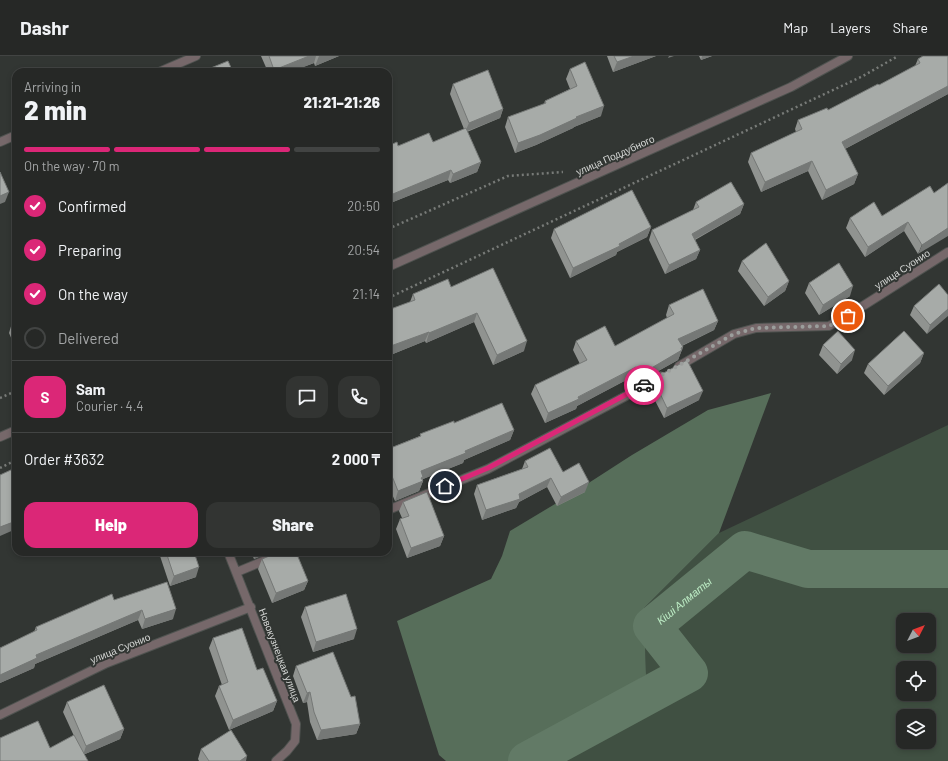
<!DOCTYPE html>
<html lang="en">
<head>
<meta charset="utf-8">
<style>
	:root { --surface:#262826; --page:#323432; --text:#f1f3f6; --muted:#a4a6a7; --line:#424443; --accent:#db2777 }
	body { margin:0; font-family:Barlow,sans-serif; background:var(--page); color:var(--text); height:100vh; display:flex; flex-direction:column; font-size:15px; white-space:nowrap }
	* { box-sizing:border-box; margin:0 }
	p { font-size:13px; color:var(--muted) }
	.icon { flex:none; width:22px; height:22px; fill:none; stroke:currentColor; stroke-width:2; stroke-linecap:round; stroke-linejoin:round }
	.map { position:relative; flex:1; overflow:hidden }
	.panel { position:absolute; left:12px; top:12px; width:380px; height:488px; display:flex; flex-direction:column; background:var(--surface); border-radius:12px; box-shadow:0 2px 6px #0003,0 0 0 1px var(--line) }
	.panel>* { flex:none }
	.needle { width:26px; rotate:48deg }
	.fabs { position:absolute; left:896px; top:557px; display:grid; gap:8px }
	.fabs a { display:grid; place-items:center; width:40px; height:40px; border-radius:8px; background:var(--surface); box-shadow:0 2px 6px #0003,0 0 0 1px var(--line); font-size:20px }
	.pin { position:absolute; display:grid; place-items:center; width:34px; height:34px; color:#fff; margin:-17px; border:2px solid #fff; border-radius:50%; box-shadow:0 1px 4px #0007 }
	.courier { position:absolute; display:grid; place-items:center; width:40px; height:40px; margin:-20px; border:3px solid #db2777; border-radius:50%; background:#fff; color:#222; box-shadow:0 1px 5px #0007 }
	.overview em { font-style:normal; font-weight:800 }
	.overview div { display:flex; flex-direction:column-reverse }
	.overview { display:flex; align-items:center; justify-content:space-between; height:68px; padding:0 12px }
	h1 { font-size:26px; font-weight:800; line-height:30px }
	.bar { display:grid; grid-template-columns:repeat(4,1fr); gap:6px 4px; align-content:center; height:48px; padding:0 12px }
	.bar i { height:5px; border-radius:3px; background:var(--line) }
	.bar .active { background:var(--accent) }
	.bar p { grid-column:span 4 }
	.line { display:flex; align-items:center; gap:10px; padding:0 12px; border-top:1px solid var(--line) }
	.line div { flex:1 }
	.round { display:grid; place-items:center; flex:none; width:42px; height:42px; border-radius:12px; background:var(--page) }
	ol { padding:0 12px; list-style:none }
	li { display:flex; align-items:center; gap:12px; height:44px }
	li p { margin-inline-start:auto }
	li .icon { padding:4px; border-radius:50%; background:var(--accent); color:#fff; stroke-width:4 }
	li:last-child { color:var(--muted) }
	li i { width:22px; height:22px; border:2px solid var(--line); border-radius:50% }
	.button { display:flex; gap:8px; margin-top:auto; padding:8px 12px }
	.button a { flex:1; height:46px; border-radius:12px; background:var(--accent); color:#fff; font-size:16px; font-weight:800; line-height:46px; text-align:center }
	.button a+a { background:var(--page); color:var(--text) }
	header { display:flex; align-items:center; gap:24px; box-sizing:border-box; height:56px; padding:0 20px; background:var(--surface); border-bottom:1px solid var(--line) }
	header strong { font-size:19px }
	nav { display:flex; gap:22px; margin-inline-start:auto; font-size:14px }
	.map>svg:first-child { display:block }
</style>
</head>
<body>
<header>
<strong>Dashr</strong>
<nav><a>Map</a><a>Layers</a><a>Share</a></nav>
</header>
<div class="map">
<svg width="948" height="705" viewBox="0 0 948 705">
	<rect width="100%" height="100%" fill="#323633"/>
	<!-- green -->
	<path fill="#405042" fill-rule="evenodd" d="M948 369V705H511L547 678 646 619 644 552 719 477ZM903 564H929V590H903ZM903 612H929V638H903ZM903 660H929V686H903Z"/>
	<!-- forest -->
	<path fill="#576e5a" d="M771 337 719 477 644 552 646 619 547 678 511 705H446L439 699 397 565 491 523 502 500 510 475 570 439 632 399 708 354Z"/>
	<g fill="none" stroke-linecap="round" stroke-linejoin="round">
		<!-- river -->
		<path stroke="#627a66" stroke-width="38" id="s1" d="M527 705 689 617 652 570 745 494 808 513H948"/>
		<defs>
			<path id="minor" d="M159 16 196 0
				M0 86 16 79
				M388 211 791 31 848 0
				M679 310 734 278 756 272 829 270 847 260 948 196
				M0 381 16 374
				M388 454 488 413 626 340 660 320
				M228 496 296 668 295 685 287 695 276 705
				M237 516 285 496
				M0 659 107 607 251 551"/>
		</defs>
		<!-- minor casing -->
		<use href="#minor" stroke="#4f5350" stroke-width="10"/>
		<!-- path -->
		<path stroke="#787b78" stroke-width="2.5" stroke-dasharray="2 3" stroke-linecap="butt" d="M388 173 508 120 563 116
			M388 242 863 20 898 0
			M0 342 16 335
			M0 412 16 404"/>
		<!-- minor -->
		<use href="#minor" stroke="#76686a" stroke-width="8"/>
	</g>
	<!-- wall -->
	<path fill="#909390" d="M261 0H339L315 10 314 7 290 16H268Z
		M607 0H656L613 16Z
		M699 0H712L701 4Z
		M948 0V38L845 93 858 118 854 128 822 144 808 115 761 136 748 106 751 97 796 76 795 73 798 64 828 54 879 29 915 10 918 3Z
		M570 13 601 60 574 71 573 72 536 89 515 97 505 71 508 61 544 48 545 45 570 33 566 23Z
		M453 28 503 53 500 62 467 76 481 106 477 116 450 127 448 124 388 148V90L433 86 464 73 450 38Z
		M948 127 918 198 904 175 865 201 846 172 850 162 882 160 934 137Z
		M696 146 744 148 740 158 695 184 700 194 696 203 665 218 649 184 652 174 693 154Z
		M651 171 647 181 617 196 616 199 570 222 551 182 554 173Z
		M742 205 789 225 785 235 764 250 738 215Z
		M809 227 850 240 819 259 805 237Z
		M451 231 524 295 493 309 474 266 426 287 425 285 388 300V254L410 246 413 238Z
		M948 239 927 278 910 259 914 250Z
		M669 249 718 265 714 274 682 290 683 291 678 304 644 323 643 321 635 325 632 321 577 350 576 353 545 367 531 338 535 329 580 308 573 294 576 285 615 290 667 262 666 259Z
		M16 266V293L9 277 12 267Z
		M823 289 852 304 837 318 819 299Z
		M924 297 920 307 884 339 864 317 868 308Z
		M653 323 699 344 664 362 649 333Z
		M454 367 514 374 510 384 464 404 463 407 423 423V425L419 435 395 445 388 429V393L420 380V378Z
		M525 405 563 416 585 436 557 450 547 431 519 446 516 452 482 464 474 438 477 429 522 413Z
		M403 446 444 480 440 490 407 502 396 473 400 463 402 462 399 455Z
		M162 496H194L196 521 170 530 160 500Z
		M245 496H271L254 503 251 496 246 498Z
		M262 503 308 525 304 534 272 547 258 513Z
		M114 544 173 563 142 573 138 564 35 608 34 612 0 627V592L34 576 36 571Z
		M305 551 354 583 313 596 301 561Z
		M213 582 257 614 277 645 273 655 229 674 215 640 219 630 222 629 209 592Z
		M296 610 360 668 356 678 317 684 310 666 307 646 303 647 293 620Z
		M67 646 124 673 120 683 85 698 50 692 74 680 63 656Z
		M201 693 246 705H199L198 703Z"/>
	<!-- shaded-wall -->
	<path fill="#757876" d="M309 0H316L314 7 290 16H274V14Z
		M319 0H339L315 10Z
		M634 0H656L613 16 617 6Z
		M669 0H674L668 2Z
		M702 0H712L701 4Z
		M948 30V38L839 96 842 86Z
		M604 50 601 60 574 71 573 72 536 89 515 97 518 87 576 61Z
		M503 53 500 62 465 76 469 67Z
		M812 105 808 115 761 136 765 126Z
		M481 106 477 116 450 127 453 118Z
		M451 114 448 124 388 148V140Z
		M858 118 854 128 822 144 826 134Z
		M9 136 5 146 0 148V140Z
		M744 148 740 158 688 187 692 178Z
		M908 166 904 175 865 201 868 191Z
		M651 171 647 181 617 196 616 199 570 222 573 212Z
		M948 172V180L918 198 922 189Z
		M700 194 696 203 665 218 669 209Z
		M789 225 785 235 764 250 768 241Z
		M853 230 850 240 819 259 823 249Z
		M948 253V260L927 278 930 269Z
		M477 257 474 266 426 287 429 277Z
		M718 265 714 274 675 293 678 283Z
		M429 276 425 285 388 300V291Z
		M527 285 524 295 493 309 497 299Z
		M683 291 678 304 644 323 648 314Z
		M855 294 852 304 837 318 841 308Z
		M924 297 920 307 884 339 888 330Z
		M636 311 632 321 577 350 576 353 545 367 548 357Z
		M646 311 643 321 635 325 638 315Z
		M703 335 699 344 664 362 667 352Z
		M514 374 510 384 464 404 463 407 423 423 421 426 423 425 419 435 395 445 398 435 421 415 465 395Z
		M551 422 547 431 519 446 516 452 482 464 486 454Z
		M589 426 585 436 557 450 561 441Z
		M16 465V473L0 480V471Z
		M444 480 440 490 407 502 411 492Z
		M247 496H251L246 498Z
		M257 496H271L254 503Z
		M199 511 196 521 170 530 174 520Z
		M308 525 304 534 272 547 276 537Z
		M176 553 173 563 142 573 145 563Z
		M142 554 138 564 35 608 34 612 0 627V619L36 599Z
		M357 573 354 583 313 596 316 586Z
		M310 636 307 646 303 647 307 637Z
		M277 645 273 655 229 674 233 664Z
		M360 668 356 678 317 684 321 674Z
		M124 673 120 683 83 699 86 690Z
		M247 700 246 705H240Z"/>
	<!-- building -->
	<path fill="#a7aba8" stroke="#757876" d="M269 0H309L274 14Z
		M614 0H634L617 6Z
		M923 0H948V30L842 86 858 118 826 134 812 105 765 126 751 97 802 73 798 64 827 52 828 54 878 28 879 29 920 7 918 3Z
		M228 5 233 16H201Z
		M585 6 604 50 576 61 577 62 540 79 518 87 508 61 546 47 545 45 577 30 570 13Z
		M488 14 503 53 469 67 453 28Z
		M466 72 481 106 453 118 451 114 388 140V90L397 86 398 90 429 77 433 86Z
		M0 116 9 136 0 140Z
		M731 126 744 148 692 178 700 194 669 209 652 174 699 151 696 146Z
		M948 127V172L922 189 908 166 868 191 850 162 874 146 882 160 930 130 934 137Z
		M632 134 651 171 619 188 620 190 573 212 554 173Z
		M766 187 789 225 768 241 742 205Z
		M839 207 853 230 823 249 809 227Z
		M493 212 527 285 497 299 477 257 429 277V276L388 291V254L415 244 413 238 448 223 451 231Z
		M939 228 948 239V253L930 269 914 250Z
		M703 233 718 265 678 283 683 291 681 292 682 294 648 314 646 311 638 315 636 311 578 341 579 343 548 357 535 329 587 304 576 285 605 270 615 290 674 258 669 249Z
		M16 266V275L12 267Z
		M838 275 855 294 841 308 823 289Z
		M904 275 924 297 888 330 868 308Z
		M687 304 703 335 667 352 653 323Z
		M502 347 514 374 465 395 466 397 421 415 423 421 421 422 423 425 398 435 388 410V393L421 380 420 378 454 365V367Z
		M550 392 563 416 579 407 589 426 561 441 551 422 519 438 520 443 486 454 477 429 528 411 525 405Z
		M13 413 15 420H16V465L0 471V419Z
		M427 436 444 480 411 492 400 463 409 460 403 446Z
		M166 496H194L199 511 174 520Z
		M279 496H296L308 525 276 537 262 503Z
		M167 526 176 553 145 563 142 554 36 599 37 602 0 619V592L37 574 36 571 112 538 114 544Z
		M346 538 357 573 316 586 305 551Z
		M242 572 257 614 263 612 277 645 233 664 219 630 228 626 213 582Z
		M333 596 351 641 355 640 360 668 321 674 314 656 310 636 307 637 296 610Z
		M104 629 124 673 86 690 67 646Z
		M38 665 50 692 74 679 88 705H0V682Z
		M231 674 247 700 240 705H209L201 693Z"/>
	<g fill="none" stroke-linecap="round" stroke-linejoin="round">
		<!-- done -->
		<path stroke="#9b9e9c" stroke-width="4" stroke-dasharray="0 7.2" d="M644 329 734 278 756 272 829 270 848 260"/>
		<!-- route -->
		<path stroke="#db2777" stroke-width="5" d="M445 430 488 412 644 329"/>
	</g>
	<g text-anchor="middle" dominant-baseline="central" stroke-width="4" stroke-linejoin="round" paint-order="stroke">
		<!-- street labels -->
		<g font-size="10" fill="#d4d6d4" stroke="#323633">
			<text transform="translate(615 99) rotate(-24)">улица Поддубного</text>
			<text transform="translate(902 213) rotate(-33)">улица Суонио</text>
			<text transform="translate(120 592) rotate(-22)">улица Суонио</text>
			<text transform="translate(280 599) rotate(69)">Новокузнецкая улица</text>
		</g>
		<!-- water labels -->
		<g font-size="11" font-style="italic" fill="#bdecc5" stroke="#323633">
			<text stroke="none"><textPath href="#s1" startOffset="285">Кіші Алматы</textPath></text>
		</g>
	</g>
</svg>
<div class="fabs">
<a><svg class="needle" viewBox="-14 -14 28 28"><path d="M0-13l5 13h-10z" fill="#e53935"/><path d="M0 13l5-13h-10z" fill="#a4a6a7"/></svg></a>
<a><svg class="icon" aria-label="locate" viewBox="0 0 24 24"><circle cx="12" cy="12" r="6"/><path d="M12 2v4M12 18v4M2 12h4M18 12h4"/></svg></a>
<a><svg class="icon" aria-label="layers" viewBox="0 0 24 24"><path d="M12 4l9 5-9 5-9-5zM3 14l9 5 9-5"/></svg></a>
</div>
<div class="pin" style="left:848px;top:260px;background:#ea580c"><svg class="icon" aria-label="bag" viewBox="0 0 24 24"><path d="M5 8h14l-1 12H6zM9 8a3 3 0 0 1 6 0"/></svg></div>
<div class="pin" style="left:445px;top:430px;background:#1f2937"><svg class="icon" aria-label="home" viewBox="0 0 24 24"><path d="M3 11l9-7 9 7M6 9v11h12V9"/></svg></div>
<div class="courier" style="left:644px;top:329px"><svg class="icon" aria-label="car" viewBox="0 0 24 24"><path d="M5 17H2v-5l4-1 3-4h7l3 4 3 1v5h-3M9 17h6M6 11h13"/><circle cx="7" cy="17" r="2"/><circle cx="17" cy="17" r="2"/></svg></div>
<section class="panel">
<div class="overview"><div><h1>2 min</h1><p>Arriving in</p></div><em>21:21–21:26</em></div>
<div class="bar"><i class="active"></i><i class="active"></i><i class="active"></i><i></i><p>On the way · 70 m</p></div>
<ol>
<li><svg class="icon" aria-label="check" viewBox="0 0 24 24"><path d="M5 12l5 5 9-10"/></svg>Confirmed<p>20:50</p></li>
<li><svg class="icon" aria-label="check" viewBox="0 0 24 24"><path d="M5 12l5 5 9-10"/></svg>Preparing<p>20:54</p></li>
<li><svg class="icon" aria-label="check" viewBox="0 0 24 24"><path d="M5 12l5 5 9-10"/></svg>On the way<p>21:14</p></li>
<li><i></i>Delivered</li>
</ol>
<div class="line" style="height:72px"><b class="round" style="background:var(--accent);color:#fff">S</b><div><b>Sam</b><p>Courier · 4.4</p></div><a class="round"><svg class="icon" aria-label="chat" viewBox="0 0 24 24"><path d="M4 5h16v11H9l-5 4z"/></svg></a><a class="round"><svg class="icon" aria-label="phone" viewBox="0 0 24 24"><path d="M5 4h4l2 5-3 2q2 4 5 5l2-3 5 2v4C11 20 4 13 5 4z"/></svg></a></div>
<div class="line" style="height:52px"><div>Order #3632</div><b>2 000 ₸</b></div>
<div class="button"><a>Help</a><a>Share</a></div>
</section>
</div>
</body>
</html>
